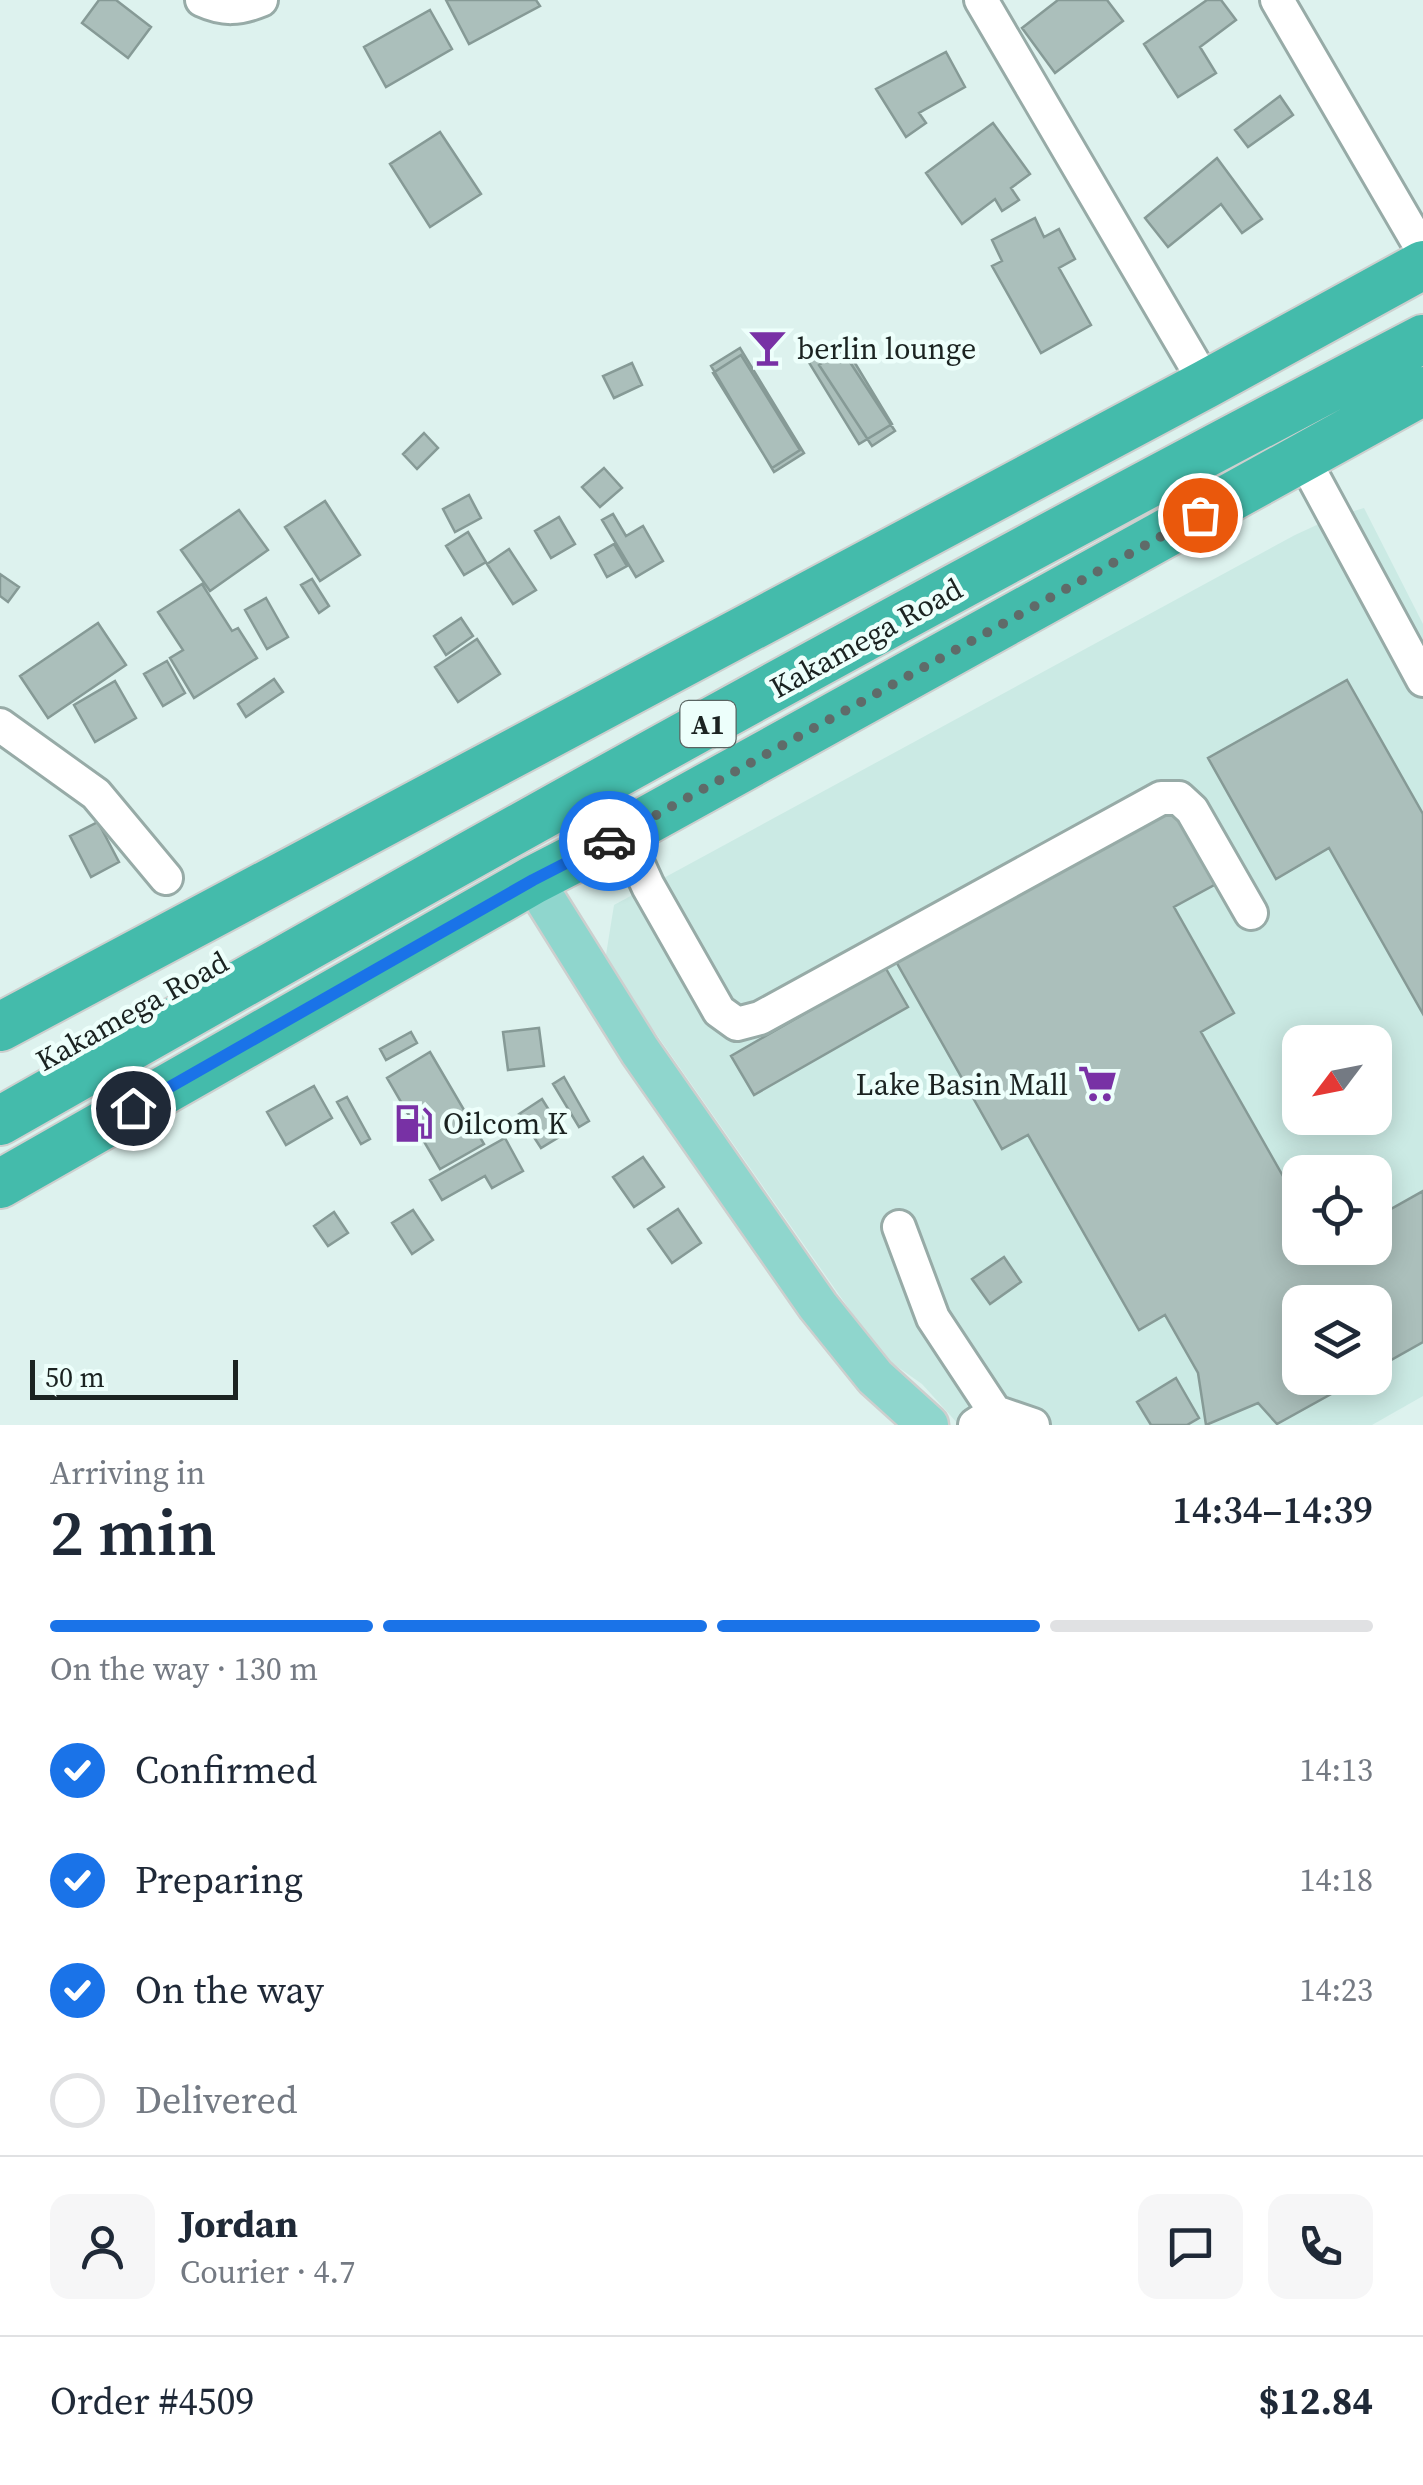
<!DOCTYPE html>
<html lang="en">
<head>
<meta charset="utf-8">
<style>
	:root { --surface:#fff; --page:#f6f6f7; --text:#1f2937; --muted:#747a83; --line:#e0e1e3; --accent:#1a73e8 }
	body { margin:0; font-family:"Source Serif 4",serif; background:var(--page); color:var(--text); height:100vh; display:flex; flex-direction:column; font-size:38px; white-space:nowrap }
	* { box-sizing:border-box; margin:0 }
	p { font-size:32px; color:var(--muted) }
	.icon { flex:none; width:55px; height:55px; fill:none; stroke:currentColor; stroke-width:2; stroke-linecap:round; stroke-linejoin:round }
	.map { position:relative; height:1425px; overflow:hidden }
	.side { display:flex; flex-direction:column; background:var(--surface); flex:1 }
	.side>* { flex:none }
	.needle { width:65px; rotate:238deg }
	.fabs { position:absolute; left:1282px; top:1025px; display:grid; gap:20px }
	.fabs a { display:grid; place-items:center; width:110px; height:110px; border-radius:20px; background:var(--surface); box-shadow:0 5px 25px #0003; font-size:50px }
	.scale { position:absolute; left:30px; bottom:25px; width:208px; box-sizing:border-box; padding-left:10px; border:5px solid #1b2321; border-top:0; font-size:28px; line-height:35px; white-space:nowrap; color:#1b2321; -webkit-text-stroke:8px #edfffb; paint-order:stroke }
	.pin { position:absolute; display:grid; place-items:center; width:85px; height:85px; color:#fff; margin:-42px; border:5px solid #fff; border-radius:50%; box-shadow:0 2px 10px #0007 }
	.courier { position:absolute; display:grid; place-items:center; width:100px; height:100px; margin:-50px; border:8px solid #1a73e8; border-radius:50%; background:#fff; color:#222; box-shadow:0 2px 12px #0007 }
	.head em { font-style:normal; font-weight:600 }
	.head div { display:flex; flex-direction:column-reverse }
	.head { display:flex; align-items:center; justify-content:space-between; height:170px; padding:0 50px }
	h1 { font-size:65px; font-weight:600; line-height:75px }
	.bar { display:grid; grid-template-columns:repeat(4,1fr); gap:15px 10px; align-content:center; height:120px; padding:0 50px }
	.bar i { height:12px; border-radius:8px; background:var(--line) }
	.bar .active { background:var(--accent) }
	.bar p { grid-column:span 4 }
	.line { display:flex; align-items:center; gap:25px; padding:0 50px; border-top:2px solid var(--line) }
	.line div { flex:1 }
	.round { display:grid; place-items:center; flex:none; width:105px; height:105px; border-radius:20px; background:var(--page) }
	ol { padding:0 50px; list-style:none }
	li { display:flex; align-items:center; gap:30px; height:110px }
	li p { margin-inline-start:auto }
	li .icon { padding:10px; border-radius:50%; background:var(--accent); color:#fff; stroke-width:4 }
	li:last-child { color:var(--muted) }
	li i { width:55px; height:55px; border:5px solid var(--line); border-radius:50% }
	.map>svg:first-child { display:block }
</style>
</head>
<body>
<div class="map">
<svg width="1423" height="1425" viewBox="0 0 1423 1425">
	<rect width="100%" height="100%" fill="#ddf2ee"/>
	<!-- built -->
	<path fill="#cbeae4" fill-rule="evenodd" d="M1364 508 1423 624V1396L1372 1425H959L922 1384 882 1356 605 961 614 905 1295 535 1334 517ZM1300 1042H1375V1118H1300ZM1300 1172H1375V1248H1300ZM1300 1302H1375V1378H1300Z"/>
	<!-- building -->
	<path fill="#abbfbb" stroke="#869a96" stroke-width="2.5" d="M99 0H116L151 27 128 58 82 23Z
		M446 0H536L540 6 469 44Z
		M1058 0H1107L1123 21 1055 73 1022 28Z
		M1207 0H1221L1236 20 1200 47 1216 73 1178 97 1144 44Z
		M430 10 452 49 386 87 364 47Z
		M946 52 965 87 919 113 926 123 906 137 876 89Z
		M1280 96 1293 115 1248 147 1235 130Z
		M993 123 1030 174 1011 188 1019 200 1002 211 995 199 962 224 926 173Z
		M440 132 481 194 430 227 390 164Z
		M1217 158 1262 219 1242 233 1221 204 1168 247 1145 218Z
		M1035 218 1044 237 1059 229 1075 259 1059 268 1091 325 1041 353 992 266 1002 261 992 240Z
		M841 340 892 424 859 444 808 361Z
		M740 348 804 453 774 472 711 366Z
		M842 350 895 431 872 446 819 365Z
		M741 355 800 450 772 468 713 373Z
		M632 363 642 385 614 398 603 376Z
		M424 433 438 448 417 469 403 454Z
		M604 468 622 488 600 507 582 487Z
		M469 495 481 518 455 532 443 509Z
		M325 501 360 555 320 581 285 527Z
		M239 510 268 550 210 591 181 550Z
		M613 514 626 536 643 526 663 561 636 577 602 520Z
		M559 517 575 544 551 558 535 531Z
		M468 532 486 562 464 575 446 546Z
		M614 544 627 566 607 577 595 555Z
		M509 549 536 590 513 604 487 564Z
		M0 574 19 587 8 602 0 596Z
		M312 579 329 606 319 613 301 585Z
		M202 584 232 631 238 628 257 658 194 698 170 658 183 650 158 612Z
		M266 598 288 637 267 649 245 610Z
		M461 618 473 636 446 655 434 636Z
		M98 623 126 665 48 718 20 676Z
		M477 639 500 674 458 702 435 667Z
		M167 661 185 693 163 706 144 674Z
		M274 679 283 692 246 717 238 704Z
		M1347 680 1423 814V1014L1329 848 1276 879 1208 758Z
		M115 681 136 718 95 742 74 705Z
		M1169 802 1216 884 1174 907 1234 1013 1201 1032 1300 1206V1248H1375V1218L1423 1191V1342L1375 1369V1302H1300V1378H1360L1277 1424 1258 1403 1206 1425 1198 1373 1165 1315 1139 1330 1028 1135 1002 1149 894 958Z
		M98 822 119 862 91 877 70 836Z
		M885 967 908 1007 754 1095 731 1056Z
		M539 1028 544 1066 508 1070 503 1032Z
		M411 1032 417 1043 386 1060 380 1049Z
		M430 1052 484 1144 440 1169 387 1078Z
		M564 1077 589 1121 579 1127 553 1084Z
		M314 1086 332 1118 286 1145 267 1112Z
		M347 1097 370 1139 361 1144 337 1102Z
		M542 1099 564 1134 541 1148 519 1114Z
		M505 1138 523 1171 492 1188 485 1176 442 1200 430 1180Z
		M643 1157 664 1187 634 1207 613 1177Z
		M678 1209 701 1243 672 1263 648 1229Z
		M413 1210 433 1240 412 1254 392 1223Z
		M334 1212 348 1233 328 1246 314 1226Z
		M1004 1257 1021 1282 990 1304 972 1279Z
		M1176 1378 1199 1418 1187 1425H1151L1137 1402Z"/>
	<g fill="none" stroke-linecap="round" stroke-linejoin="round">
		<defs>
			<path id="minor" d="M202 0C224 10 239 9 261 0
				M981 0 1206 384
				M1277 0 1423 251
				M1303 458 1423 680
				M0 725 96 794 166 878
				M624 833 648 886 719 1011 737 1024 760 1018 1161 798H1179L1192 810 1251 913
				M899 1227 933 1318 995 1412
				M975 1425 995 1412 1033 1425"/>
			<path id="major" d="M533 880 640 1051 818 1306 875 1377 928 1425"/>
			<path id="highway" d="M0 1027 1206 384 1423 265
				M0 1121C470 853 943 589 1423 339
				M0 1184 533 880 624 833 1423 391"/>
		</defs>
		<!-- minor casing -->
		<use href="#minor" stroke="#97aba7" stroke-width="38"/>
		<!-- major casing -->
		<use href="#major" stroke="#cdcfce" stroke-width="45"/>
		<!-- highway casing -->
		<use href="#highway" stroke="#cdcfce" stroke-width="52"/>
		<!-- minor -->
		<use href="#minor" stroke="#fff" stroke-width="32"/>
		<!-- major -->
		<use href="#major" stroke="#8fd6cd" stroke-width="40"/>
		<!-- highway -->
		<use href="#highway" stroke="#44bbab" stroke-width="48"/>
	</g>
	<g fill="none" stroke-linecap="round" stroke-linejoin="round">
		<!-- done -->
		<path stroke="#5f6b69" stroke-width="10" stroke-dasharray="0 18" d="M609 841 1200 515"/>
		<!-- route -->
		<path stroke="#1a73e8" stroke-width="12" d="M133 1108 533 880 609 841"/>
	</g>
	<!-- icons -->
	<defs>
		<symbol id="bar-bare" viewBox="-9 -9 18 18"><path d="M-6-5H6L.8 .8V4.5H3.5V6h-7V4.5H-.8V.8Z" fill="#7831a5" stroke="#edfffb" stroke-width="2.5" paint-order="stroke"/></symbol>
		<symbol id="supermarket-bare" viewBox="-9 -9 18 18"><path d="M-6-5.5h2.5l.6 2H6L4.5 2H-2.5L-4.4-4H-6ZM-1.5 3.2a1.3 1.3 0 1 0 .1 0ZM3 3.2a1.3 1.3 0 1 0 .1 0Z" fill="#7831a5" stroke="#edfffb" stroke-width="2.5" paint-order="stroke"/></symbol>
		<symbol id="fuel-bare" viewBox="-9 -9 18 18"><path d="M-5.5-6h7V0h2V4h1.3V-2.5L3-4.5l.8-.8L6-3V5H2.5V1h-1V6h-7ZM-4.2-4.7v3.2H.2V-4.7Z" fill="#7831a5" stroke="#edfffb" stroke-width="2.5" paint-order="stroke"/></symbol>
	</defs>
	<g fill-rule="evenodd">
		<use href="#bar-bare" x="740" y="320" width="55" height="55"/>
		<use href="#supermarket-bare" x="1070" y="1056" width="55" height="55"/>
		<use href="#fuel-bare" x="386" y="1096" width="55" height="55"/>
	</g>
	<g text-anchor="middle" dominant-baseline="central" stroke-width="9" stroke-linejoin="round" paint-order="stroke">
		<!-- shield labels -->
		<rect fill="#edfffb" stroke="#5a6562" stroke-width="2.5" x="680.5" y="701" width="55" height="46" rx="8"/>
		<g font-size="28" font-weight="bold" fill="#1b2321">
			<text x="708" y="724">A1</text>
		</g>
		<!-- poi labels -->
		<g font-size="30" fill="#1b2321" stroke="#edfffb" text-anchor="start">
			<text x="797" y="348">berlin lounge</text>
			<text x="1068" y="1084" text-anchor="end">Lake Basin Mall</text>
			<text x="443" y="1123">Oilcom K</text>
		</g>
		<!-- street labels -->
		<g font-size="30" fill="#1b2321" stroke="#edfffb">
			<text transform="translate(866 638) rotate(-29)">Kakamega Road</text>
			<text transform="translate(132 1011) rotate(-29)">Kakamega Road</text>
		</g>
	</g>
</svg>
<div class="fabs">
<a><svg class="needle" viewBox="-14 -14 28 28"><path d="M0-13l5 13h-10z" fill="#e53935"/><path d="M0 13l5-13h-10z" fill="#747a83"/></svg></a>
<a><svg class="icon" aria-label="locate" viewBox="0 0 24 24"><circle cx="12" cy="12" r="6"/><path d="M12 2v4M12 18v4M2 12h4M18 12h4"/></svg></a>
<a><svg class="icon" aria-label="layers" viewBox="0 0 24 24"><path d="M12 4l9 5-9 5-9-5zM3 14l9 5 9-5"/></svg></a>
</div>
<div class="scale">50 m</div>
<div class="pin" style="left:1200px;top:515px;background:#ea580c"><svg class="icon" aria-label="bag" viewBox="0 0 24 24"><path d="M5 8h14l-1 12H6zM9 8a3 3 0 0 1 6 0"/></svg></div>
<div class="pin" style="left:133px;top:1108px;background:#1f2937"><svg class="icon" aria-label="home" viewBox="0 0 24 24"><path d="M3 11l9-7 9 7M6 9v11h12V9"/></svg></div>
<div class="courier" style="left:609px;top:841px"><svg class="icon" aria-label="car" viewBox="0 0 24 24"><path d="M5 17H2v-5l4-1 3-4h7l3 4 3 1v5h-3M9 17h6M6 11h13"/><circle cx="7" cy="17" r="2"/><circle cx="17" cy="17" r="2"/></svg></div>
</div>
<section class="side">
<div class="head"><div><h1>2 min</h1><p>Arriving in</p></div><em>14:34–14:39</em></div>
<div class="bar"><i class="active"></i><i class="active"></i><i class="active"></i><i></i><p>On the way · 130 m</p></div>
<ol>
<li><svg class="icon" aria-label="check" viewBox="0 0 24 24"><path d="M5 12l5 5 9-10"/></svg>Confirmed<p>14:13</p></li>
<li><svg class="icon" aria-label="check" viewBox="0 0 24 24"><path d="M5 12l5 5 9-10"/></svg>Preparing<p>14:18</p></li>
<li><svg class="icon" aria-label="check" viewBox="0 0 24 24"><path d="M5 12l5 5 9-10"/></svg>On the way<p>14:23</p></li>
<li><i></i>Delivered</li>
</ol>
<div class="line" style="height:180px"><a class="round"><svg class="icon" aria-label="person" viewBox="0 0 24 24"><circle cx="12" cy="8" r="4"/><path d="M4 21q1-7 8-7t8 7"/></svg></a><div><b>Jordan</b><p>Courier · 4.7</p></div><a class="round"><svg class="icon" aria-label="chat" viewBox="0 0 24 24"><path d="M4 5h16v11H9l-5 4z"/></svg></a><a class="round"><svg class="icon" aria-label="phone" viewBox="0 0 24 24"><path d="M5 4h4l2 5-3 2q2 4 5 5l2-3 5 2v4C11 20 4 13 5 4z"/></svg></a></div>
<div class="line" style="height:130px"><div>Order #4509</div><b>$12.84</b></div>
</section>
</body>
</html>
